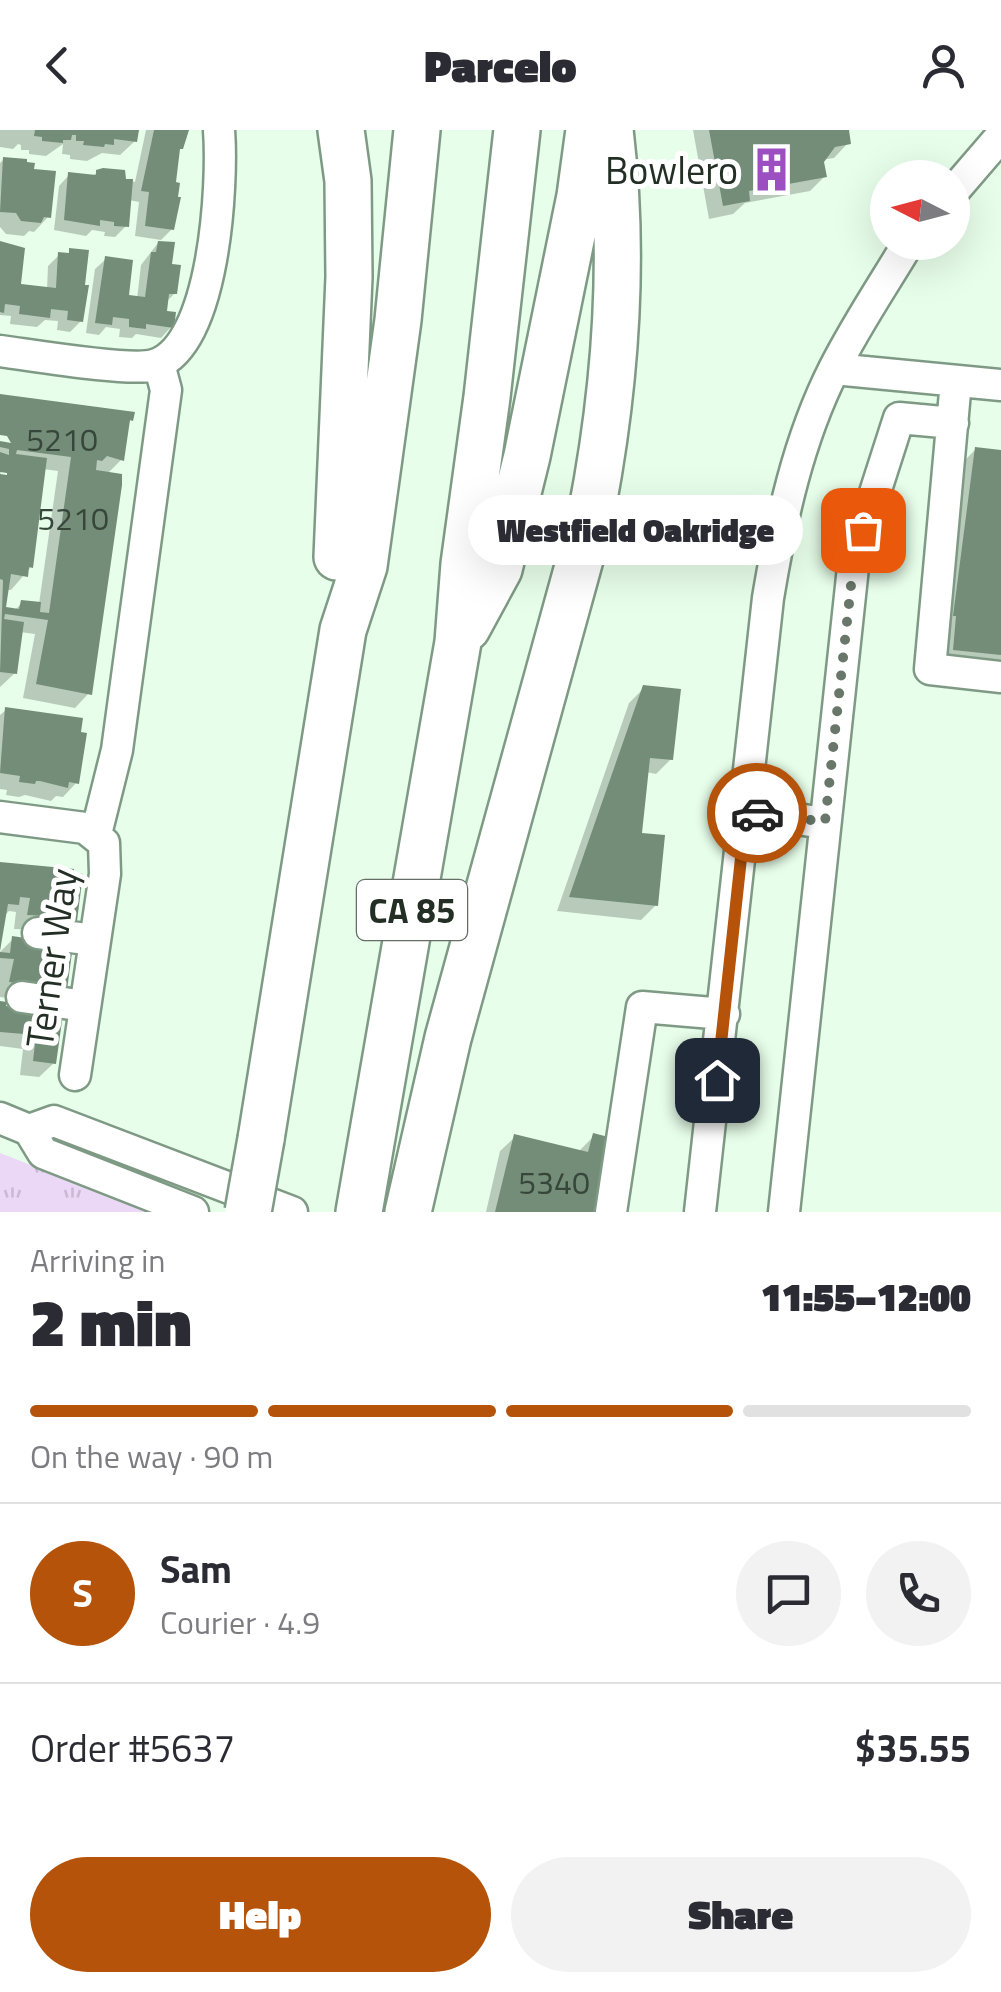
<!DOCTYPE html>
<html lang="en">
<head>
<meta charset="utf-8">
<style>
	:root { --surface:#fff; --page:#f2f2f3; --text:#2b2b33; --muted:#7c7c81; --line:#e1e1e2; --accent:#b45309 }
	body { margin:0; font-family:"Titillium Web",sans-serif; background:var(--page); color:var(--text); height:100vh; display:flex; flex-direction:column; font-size:38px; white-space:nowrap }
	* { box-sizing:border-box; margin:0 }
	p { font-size:32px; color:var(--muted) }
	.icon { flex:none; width:55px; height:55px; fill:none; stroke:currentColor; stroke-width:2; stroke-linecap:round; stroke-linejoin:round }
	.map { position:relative; height:1082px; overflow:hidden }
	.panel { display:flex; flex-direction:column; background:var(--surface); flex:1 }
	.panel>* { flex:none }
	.needle { width:65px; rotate:276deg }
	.fabs { position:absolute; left:870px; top:30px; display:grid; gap:20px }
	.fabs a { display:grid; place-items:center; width:100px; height:100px; border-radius:50%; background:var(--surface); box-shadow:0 10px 40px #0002; font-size:50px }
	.pin { position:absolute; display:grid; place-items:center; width:85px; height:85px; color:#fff; margin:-42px; border-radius:20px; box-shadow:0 5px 15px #0006 }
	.courier { position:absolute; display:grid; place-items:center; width:100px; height:100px; margin:-50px; border:8px solid #b45309; border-radius:50%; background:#fff; color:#222; box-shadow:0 2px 12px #0007 }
	.bubble { position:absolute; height:70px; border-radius:35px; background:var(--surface); box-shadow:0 10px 40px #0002; font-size:32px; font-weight:800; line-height:70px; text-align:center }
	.headline em { font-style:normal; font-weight:800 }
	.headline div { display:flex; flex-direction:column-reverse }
	.headline { display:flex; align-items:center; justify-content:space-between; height:170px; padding:0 30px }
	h1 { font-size:65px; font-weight:800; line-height:75px }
	.bar { display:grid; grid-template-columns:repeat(4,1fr); gap:15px 10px; align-content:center; height:120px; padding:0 30px }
	.bar i { height:12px; border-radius:8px; background:var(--line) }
	.bar .active { background:var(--accent) }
	.bar p { grid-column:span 4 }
	.line { display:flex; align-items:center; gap:25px; padding:0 30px; border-top:2px solid var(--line) }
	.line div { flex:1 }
	.round { display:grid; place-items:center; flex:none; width:105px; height:105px; border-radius:52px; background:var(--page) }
	.primary-button { display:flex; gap:20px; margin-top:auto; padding:20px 30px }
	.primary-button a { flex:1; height:115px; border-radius:60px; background:var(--accent); color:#fff; font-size:40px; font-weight:800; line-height:115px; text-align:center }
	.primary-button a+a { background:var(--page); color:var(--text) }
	header { display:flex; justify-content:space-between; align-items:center; height:130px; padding:0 30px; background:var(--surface); font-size:45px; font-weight:800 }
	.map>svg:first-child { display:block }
</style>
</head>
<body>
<header><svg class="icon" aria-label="back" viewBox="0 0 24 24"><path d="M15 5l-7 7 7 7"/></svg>Parcelo<svg class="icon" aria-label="person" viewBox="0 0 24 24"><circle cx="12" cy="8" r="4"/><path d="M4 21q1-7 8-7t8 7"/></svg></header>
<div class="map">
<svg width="1001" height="1082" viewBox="0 0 1001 1082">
	<defs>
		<pattern id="park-tufts" width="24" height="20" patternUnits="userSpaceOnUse" patternTransform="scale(2.5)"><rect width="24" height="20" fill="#ebd7f6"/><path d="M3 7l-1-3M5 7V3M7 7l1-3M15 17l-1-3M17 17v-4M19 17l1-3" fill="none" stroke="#c9b9d3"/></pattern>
	</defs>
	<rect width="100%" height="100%" fill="#e7feea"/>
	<!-- park -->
	<path fill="url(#park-tufts)" d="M0 1023 152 1082H0Z"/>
	<!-- shadow -->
	<path fill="#0003" fill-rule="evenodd" d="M0 0H136L135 11 120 25 102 23 87 31 70 29V25L62 24 63 14 46 26 29 24V20H21V15L18 14 13 19 0 17Z
		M146 0H185L181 18 177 22 172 99 161 110 135 106 139 72 129 70 126 96 115 107 104 106 105 102 92 100 86 106 54 100 59 56 69 45 92 47 97 42 135 52Z
		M693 0H846L848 13 834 28 821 30 824 47 810 61 745 73 733 84 709 89Z
		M4 29 48 87 34 102 29 101 24 106 6 104 0 97V33Z
		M158 113 169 136 175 163 165 173 164 183 171 197 161 208 136 204 132 208 119 207 120 199 106 197 99 205 86 203 95 139 106 129 126 167 137 169 141 135Z
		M0 114 18 156 47 159 48 136 59 125 66 126 70 121 81 191 70 202 57 200 58 191 45 190 37 197 10 194 11 186 0 185Z
		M0 268 131 290 127 294 122 329 107 344 89 563 75 578 23 568 35 504 20 502 15 543 0 557V349L15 341 1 339 0 348V314L16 316 8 304 0 302ZM43 339 58 341 39 474 22 473 14 481 3 479 6 460H11L31 437Z
		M976 319 1001 322V536L943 530 944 496 965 330Z
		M644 558 671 629 656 644 646 642 640 705 656 775 641 790 557 781 629 573Z
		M6 580 77 652 63 667 56 666 51 671 25 665 19 667 6 665 7 660 0 659V585Z
		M0 734 75 790 60 805 54 800 14 799 16 782 9 781 4 786 0 820Z
		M13 809 50 873 0 867V822Z
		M0 874 3 878 60 886 54 933 39 947 20 945 23 919 0 916Z
		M594 1006 596 1082H486L500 1021 515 1007 579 1021Z"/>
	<!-- building -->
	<path fill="#738d78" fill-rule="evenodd" d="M35 0H139L137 12 114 9V15L105 14 104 17 83 15 84 11H76V5H72L71 10H63V13L42 11V7L34 6Z
		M154 0H189L183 19H180L176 52 180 53 178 67H181L174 100 145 96 149 62 141 61Z
		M709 0H849L851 14 835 17 824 32 827 47 749 61 750 71 723 76Z
		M3 27 27 29V32L35 33 34 39 56 41 51 88 44 87 41 93 21 91 16 83 0 82Z
		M103 38 125 40 126 49H133L129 97 114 96V92L100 90V96L64 90 68 42 96 45V40Z
		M0 111 25 118 21 154 56 158 58 122 69 123V118L89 120 85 155H89L83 192 67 190 68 181 51 179 50 188 19 184 20 176 5 174 4 183 0 182Z
		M158 111 175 112 172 134 181 135 177 164H169L167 181 176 182 174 198 146 194V199L129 197V189L113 187 112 195 95 193 105 126 133 130 129 165 145 167 151 122H156Z
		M0 264 135 282 133 291 130 290 124 331 107 326 102 331 97 330 96 340 122 344V355L92 565 36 554 48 490 5 484 4 489 24 492 17 544 0 542 3 450 0 449V344L7 345V343L0 342V322L9 325V319L0 317V311L11 313 7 306 0 305ZM17 320 71 327 49 483 40 482 41 472 21 470 19 479 6 477 11 444 28 447 29 437 33 438 47 328 16 324Z
		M975 317 1001 320V525L953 520 956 486H953Z
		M643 555 681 559 673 630 650 628 642 703 665 705 658 776 569 767Z
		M5 577 83 588 81 602 87 603 79 654 69 652 68 658 40 651H36L35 654 19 652 20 646 0 643Z
		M0 732 74 739V742L83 744 77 791 67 790 68 787 27 785 30 768 20 767 19 775 8 774 0 821Z
		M12 806 73 815 67 860 9 852 14 829 0 828V822L10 823Z
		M0 871 7 872 6 876 63 884 56 934 33 931 36 905 0 902Z
		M593 1003 616 1009 598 1082H495L514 1004 588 1022Z"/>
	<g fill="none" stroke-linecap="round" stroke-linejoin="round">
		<defs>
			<path id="minor" d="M952 63 1001 6
				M0 221C31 225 130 242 154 235 215 217 223 53 219 0
				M834 239 1001 255
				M956 251 930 539 1001 547
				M714 406 777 419
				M747 682 825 693
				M0 687 85 698 104 713 105 744 75 945
				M96 704 117 620 166 260 159 234
				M38 803 95 810
				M22 867 85 876
				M0 988 29 1000 43 1023 193 1082
				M29 1000 54 991 292 1082
				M611 1082 642 877 724 884
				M700 1082 768 468C781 390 798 310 834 239 856 195 884 154 909 112
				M784 1082 854 428 899 288 953 293"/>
			<path id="highway" d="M337 427 349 147 348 51 341 0
				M467 498 499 439 527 326 580 66 589 0
				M261 1009 343 500 364 436 398 190 417 0
				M359 1082 458 512 464 434 487 267 517 0
				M408 1082 448 908 588 400C615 268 626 134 610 0"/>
		</defs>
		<!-- minor casing -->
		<use href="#minor" stroke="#7f9a84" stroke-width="35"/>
		<!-- highway casing -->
		<use href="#highway" stroke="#7f9a84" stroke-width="50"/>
		<!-- minor -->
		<use href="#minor" stroke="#fff" stroke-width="30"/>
		<!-- highway -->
		<use href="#highway" stroke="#fff" stroke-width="45"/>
		<defs>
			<path id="highway-bridge" d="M248 1082 261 1009"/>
		</defs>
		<!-- highway-bridge casing -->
		<use href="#highway-bridge" stroke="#7f9a84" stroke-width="50" stroke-linecap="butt"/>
		<!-- highway-bridge -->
		<use href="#highway-bridge" stroke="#fff" stroke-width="45"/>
	</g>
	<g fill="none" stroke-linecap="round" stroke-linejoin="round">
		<!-- done -->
		<path stroke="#68776a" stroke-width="10" stroke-dasharray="0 18" d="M757 683 825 692 854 428 863 400"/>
		<!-- route -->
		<path stroke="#b45309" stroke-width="12" d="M717 950 746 682 757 683"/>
	</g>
	<!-- icons -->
	<defs>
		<symbol id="building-bare" viewBox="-9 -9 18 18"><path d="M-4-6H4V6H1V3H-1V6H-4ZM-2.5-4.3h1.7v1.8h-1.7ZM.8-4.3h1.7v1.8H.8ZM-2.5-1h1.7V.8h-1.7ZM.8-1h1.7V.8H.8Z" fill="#9c4fc1" stroke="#fff" stroke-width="2.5" paint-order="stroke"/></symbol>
	</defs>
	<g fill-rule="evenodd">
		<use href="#building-bare" x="740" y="8" width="63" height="63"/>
	</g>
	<g text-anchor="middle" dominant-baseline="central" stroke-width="10" stroke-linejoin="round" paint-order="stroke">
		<!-- number labels -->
		<g font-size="32" fill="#37463a">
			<text x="62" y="309">5210</text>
			<text x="73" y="388">5210</text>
			<text x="554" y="1052">5340</text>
		</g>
		<!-- shield labels -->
		<rect fill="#fff" stroke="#656d66" stroke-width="2.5" x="357" y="750" width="110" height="60" rx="8"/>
		<g font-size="35" font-weight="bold" fill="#232e25">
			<text x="412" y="780">CA 85</text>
		</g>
		<!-- poi labels -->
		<g font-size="38" fill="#232e25" stroke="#fff" text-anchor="end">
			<text x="738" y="40">Bowlero</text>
		</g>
		<!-- street labels -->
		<g font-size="38" fill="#232e25" stroke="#fff">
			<text transform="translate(51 828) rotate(-82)">Terner Way</text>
		</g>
	</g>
</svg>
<div class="fabs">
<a><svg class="needle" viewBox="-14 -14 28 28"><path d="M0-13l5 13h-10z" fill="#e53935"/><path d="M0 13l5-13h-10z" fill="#7c7c81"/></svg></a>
</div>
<div class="pin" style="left:863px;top:400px;background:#ea580c"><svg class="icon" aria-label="bag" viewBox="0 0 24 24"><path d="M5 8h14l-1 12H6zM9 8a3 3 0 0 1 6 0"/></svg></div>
<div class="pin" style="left:717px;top:950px;background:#1f2937"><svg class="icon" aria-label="home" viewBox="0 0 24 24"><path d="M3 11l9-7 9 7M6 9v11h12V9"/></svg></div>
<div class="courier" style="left:757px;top:683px"><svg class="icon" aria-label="car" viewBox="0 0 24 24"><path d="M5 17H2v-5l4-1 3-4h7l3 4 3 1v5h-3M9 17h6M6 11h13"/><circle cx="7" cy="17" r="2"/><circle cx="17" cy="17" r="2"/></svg></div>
<div class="bubble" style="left:468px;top:365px;width:335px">Westfield Oakridge</div>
</div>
<section class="panel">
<div class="headline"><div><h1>2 min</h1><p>Arriving in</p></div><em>11:55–12:00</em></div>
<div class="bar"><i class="active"></i><i class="active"></i><i class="active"></i><i></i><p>On the way · 90 m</p></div>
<div class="line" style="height:180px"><b class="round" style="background:var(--accent);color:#fff">S</b><div><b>Sam</b><p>Courier · 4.9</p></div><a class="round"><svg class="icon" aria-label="chat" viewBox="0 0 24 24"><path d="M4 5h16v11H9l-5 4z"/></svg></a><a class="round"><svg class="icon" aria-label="phone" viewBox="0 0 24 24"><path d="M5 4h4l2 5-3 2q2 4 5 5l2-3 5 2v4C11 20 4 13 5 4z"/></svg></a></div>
<div class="line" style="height:130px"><div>Order #5637</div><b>$35.55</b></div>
<div class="primary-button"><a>Help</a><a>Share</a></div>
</section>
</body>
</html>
